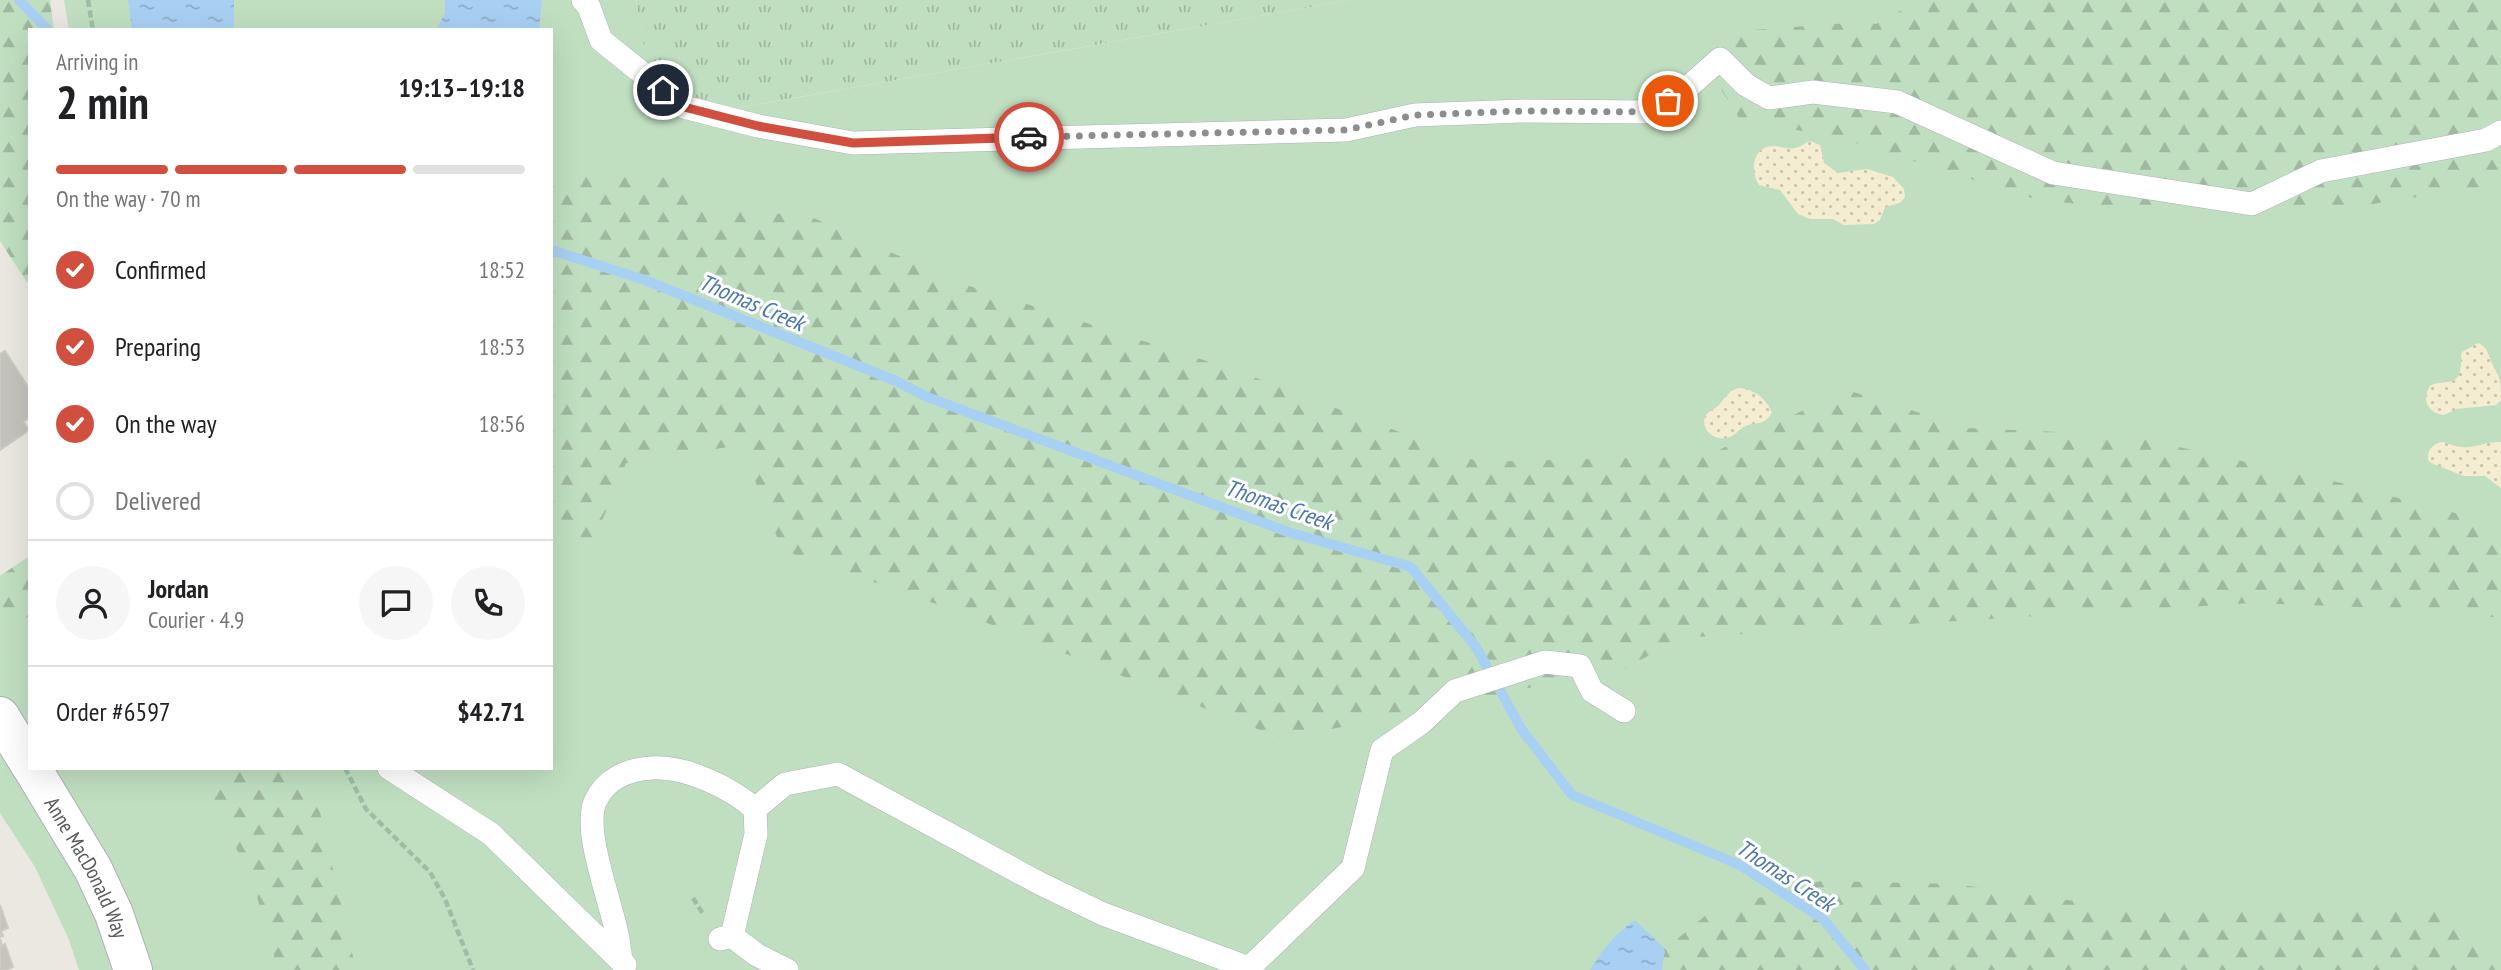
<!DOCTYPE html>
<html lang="en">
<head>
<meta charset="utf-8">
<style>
	:root { --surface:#fff; --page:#f6f6f6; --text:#202124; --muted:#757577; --line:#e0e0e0; --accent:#d14f3f }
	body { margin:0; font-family:"PT Sans Narrow",sans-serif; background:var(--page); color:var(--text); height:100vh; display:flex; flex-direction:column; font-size:26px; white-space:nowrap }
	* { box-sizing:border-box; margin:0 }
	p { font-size:23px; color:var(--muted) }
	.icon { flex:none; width:38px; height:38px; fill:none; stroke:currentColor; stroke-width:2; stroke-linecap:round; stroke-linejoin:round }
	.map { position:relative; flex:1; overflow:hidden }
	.details { position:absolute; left:28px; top:28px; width:525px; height:742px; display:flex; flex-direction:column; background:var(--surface); border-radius:0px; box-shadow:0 7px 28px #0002 }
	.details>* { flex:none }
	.pin { position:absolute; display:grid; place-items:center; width:60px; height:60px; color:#fff; margin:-30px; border:4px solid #fff; border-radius:50%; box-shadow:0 2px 7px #0007 }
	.courier { position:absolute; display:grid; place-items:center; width:70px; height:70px; margin:-35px; border:5px solid #d14f3f; border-radius:50%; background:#fff; color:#222; box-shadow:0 2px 9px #0007 }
	.headline em { font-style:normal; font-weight:800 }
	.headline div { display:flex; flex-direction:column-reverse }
	.headline { display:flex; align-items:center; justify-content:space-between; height:119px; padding:0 28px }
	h1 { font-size:46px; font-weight:800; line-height:52px }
	.bar { display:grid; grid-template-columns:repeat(4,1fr); gap:10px 7px; align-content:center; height:84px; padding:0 28px }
	.bar i { height:9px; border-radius:5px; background:var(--line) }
	.bar .active { background:var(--accent) }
	.bar p { grid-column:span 4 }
	.line { display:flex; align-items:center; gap:18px; padding:0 28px; border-top:2px solid var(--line) }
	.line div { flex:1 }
	.round { display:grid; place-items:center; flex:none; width:74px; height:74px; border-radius:37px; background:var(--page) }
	ol { padding:0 28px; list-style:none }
	li { display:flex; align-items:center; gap:21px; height:77px }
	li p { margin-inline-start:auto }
	li .icon { padding:7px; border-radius:50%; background:var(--accent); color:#fff; stroke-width:4 }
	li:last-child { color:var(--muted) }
	li i { width:38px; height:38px; border:4px solid var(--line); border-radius:50% }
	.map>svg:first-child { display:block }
</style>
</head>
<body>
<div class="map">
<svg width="2501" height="970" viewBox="0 0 2501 970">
	<defs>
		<pattern id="forest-firs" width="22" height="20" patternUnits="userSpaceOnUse" patternTransform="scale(1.75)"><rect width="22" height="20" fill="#c0dfc1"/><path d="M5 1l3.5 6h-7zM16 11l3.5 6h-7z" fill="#9fb8a0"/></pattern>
		<pattern id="sand-dots" width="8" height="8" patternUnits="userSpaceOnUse" patternTransform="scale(1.75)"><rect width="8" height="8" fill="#f4edd1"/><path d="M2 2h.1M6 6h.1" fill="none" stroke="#c9c3ad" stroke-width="1.8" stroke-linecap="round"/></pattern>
		<pattern id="park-tufts" width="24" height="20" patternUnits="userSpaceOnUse" patternTransform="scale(1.75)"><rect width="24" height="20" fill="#c0dfc1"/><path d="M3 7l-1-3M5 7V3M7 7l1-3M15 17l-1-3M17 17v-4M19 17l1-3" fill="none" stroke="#9fb8a0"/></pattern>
		<pattern id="water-ripples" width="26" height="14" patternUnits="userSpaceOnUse" patternTransform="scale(1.75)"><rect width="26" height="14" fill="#a8d0f3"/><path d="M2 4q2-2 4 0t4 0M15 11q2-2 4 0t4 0" fill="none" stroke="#8cacc8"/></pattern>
	</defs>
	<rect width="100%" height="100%" fill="#eae8e1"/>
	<!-- grass -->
	<path fill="#c0dfc1" d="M64 0H636L658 122 1350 0H2501V970H79L69 940 35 867 0 813V576L30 556V768H551V30H69Z"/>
	<!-- forest -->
	<path fill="url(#forest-firs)" d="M0 0H50L54 30H30V287L0 241Z
		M1920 0H2479L2501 32V184L2334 210 2151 211 2038 200 1833 136 1741 121 1717 83 1737 31 1864 22 1876 24Z
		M551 170 660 172 698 207 809 216 960 283 1235 370 1479 462 1706 456 1847 390 1968 428 2125 435 2341 483 2501 525V618L2415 609 2251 603 1680 638 1626 668 1283 739 959 612 782 550 741 445 626 463 591 547 551 532Z
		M30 556V616L0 632V576Z
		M214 768H291L319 808 356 970H278L253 883 211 796Z
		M1821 881 1955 884 2132 909 2436 907 2501 949V970H1662L1665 949 1711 911Z"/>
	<!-- sand -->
	<path fill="url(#sand-dots)" d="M1810 141 1820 145 1824 163 1838 173 1867 169 1893 177 1904 189 1905 197 1900 203 1885 207 1880 220 1874 224 1844 225 1833 219H1810L1798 214 1780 190 1759 185C1750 171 1752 147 1773 146 1781 146 1787 150 1795 148 1801 147 1805 143 1810 141Z
		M2478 343C2488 348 2487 352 2491 361 2500 381 2501 377 2501 400L2496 405 2457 409 2444 415C2428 413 2421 400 2430 386 2440 379 2457 387 2460 371 2462 364 2460 358 2462 352Z
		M1739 388C1754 389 1767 399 1772 413 1762 428 1755 420 1744 427 1737 431 1734 437 1726 438 1713 441 1699 428 1706 415 1709 411 1715 409 1719 405 1726 397 1728 391 1739 388Z
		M2443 442C2475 454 2473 442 2501 442V488L2485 476H2464L2431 463 2428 460C2427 450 2433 443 2443 442Z"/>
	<!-- park -->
	<path fill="url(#park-tufts)" d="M636 0H1350L657 122Z"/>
	<!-- water -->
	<path fill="url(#water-ripples)" d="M128 0H234V30H132Z
		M445 0H542L539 30H436L445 13Z
		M1635 920 1665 949 1662 970H1590C1602 950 1616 933 1635 920Z"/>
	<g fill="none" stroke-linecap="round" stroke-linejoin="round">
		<!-- stream -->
		<path stroke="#a8d0f3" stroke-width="10" d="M19 0 48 30
			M551 250 645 280 896 381 927 397 1288 532 1411 567 1476 647 1522 730 1572 795 1740 865 1823 919 1865 970"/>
	</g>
	<!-- building -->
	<path fill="#c5c3bd" stroke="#cecac0" stroke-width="2" d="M5 351 30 390V418L23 421 29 430 0 450V354Z
		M0 905 8 928 1 931 3 936 0 937Z
		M0 939 2 946 5 944 13 967 5 970H0Z"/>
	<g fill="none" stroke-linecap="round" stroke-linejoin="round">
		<defs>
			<path id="service" d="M583 0 589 7 601 40 684 107 758 126 853 143 1346 130 1415 115 1522 111 1650 112 1686 89 1720 59 1746 85 1769 98 1813 92 1897 102 2053 173 2252 204 2321 171 2486 140 2501 132
				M389 768 491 834 625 965
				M755 809 785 784 838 774 1039 883 1103 914 1249 968 1353 868 1382 750 1421 723 1455 691 1545 662 1580 666 1592 691 1624 711
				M720 939 732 936 757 955 787 970
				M621 961C620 952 619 943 617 934 611 902 583 832 595 802 605 779 628 769 652 768 685 766 730 787 755 809L756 834 732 936"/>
			<g id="minor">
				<path d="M0 716 30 765"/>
				<path id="s1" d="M32 768 93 869 114 914 133 970"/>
			</g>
		</defs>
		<!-- service casing -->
		<use href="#service" stroke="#aeb1b4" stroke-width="24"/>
		<!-- minor casing -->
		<use href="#minor" stroke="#aeb1b4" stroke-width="40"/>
		<!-- path -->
		<path stroke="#9abfa6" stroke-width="4.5" stroke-dasharray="7 3.5" stroke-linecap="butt" d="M88 0 93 30
			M345 768 366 809 430 872 445 899 473 970
			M693 898 703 914"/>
		<!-- service -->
		<use href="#service" stroke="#fff" stroke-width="23"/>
		<!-- minor -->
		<use href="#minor" stroke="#fff" stroke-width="38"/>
	</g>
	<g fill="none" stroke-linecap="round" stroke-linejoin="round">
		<!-- done -->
		<path stroke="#8c8d8c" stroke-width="7" stroke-dasharray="0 12.6" d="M1029 137 1346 130 1415 115 1522 111 1650 112 1668 101"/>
		<!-- route -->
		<path stroke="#d14f3f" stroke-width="9" d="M663 90 684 107 758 126 853 143 1029 137"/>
	</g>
	<g text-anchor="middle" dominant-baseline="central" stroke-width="6" stroke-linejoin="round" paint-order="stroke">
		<!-- street labels -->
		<g font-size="21" fill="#595c5f" stroke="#fff">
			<text stroke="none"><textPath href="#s1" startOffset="114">Anne MacDonald Way</textPath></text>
		</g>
		<!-- water labels -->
		<g font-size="23" font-style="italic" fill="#4c77aa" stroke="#fff">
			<text transform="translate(752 302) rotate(23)">Thomas Creek</text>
			<text transform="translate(1279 504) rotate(19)">Thomas Creek</text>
			<text transform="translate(1786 875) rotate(33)">Thomas Creek</text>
		</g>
	</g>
</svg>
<div class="pin" style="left:1668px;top:101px;background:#ea580c"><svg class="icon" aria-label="bag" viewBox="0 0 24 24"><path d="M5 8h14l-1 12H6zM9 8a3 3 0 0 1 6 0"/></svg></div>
<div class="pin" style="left:663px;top:90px;background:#1f2937"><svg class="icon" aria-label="home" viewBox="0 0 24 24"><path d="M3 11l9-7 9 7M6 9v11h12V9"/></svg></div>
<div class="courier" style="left:1029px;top:137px"><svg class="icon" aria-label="car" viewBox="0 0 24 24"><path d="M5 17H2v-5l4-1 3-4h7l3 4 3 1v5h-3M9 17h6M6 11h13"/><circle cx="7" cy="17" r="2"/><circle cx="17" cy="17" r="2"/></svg></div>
<section class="details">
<div class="headline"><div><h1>2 min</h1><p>Arriving in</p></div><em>19:13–19:18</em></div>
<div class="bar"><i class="active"></i><i class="active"></i><i class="active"></i><i></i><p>On the way · 70 m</p></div>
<ol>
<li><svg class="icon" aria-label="check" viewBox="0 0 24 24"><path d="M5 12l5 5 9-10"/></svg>Confirmed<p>18:52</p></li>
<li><svg class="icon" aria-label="check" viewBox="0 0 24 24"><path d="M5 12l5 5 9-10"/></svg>Preparing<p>18:53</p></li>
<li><svg class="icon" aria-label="check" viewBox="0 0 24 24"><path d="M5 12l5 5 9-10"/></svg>On the way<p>18:56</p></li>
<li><i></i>Delivered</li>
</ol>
<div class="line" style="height:126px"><a class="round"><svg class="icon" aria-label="person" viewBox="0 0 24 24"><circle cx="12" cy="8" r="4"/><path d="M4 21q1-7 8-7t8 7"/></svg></a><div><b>Jordan</b><p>Courier · 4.9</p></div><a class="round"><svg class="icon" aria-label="chat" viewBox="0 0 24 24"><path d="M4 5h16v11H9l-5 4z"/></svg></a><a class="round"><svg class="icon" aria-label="phone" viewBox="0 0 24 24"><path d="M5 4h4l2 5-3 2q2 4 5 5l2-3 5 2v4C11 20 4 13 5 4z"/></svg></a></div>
<div class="line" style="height:91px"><div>Order #6597</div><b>$42.71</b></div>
</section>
</div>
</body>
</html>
